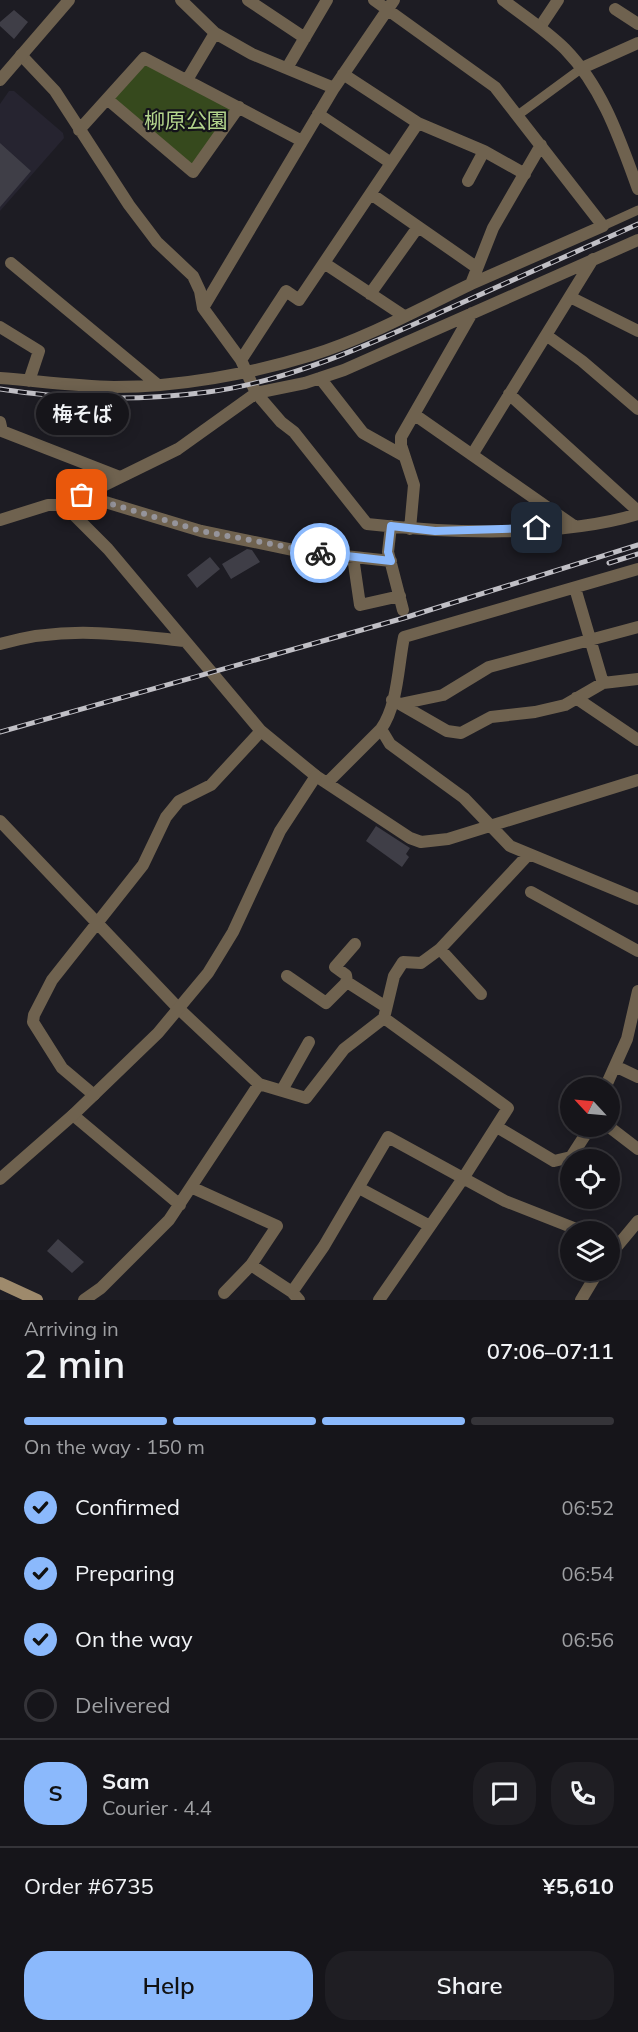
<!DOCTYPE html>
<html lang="en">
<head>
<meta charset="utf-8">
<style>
	:root { --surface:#16151a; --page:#1f1e23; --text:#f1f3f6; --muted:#9e9fa2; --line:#353439; --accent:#8bb9fc }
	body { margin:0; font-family:Mulish,"Noto Sans JP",sans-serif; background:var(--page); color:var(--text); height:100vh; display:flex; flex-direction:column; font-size:22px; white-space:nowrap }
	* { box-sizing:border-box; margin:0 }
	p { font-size:20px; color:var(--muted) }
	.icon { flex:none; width:33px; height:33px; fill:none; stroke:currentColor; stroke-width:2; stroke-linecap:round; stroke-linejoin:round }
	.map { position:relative; height:1300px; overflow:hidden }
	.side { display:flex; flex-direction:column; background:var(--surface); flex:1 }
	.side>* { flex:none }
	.needle { width:39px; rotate:296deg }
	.controls { position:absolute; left:560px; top:1077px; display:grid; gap:12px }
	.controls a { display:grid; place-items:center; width:60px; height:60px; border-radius:50%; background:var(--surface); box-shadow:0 3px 15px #0003,0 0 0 2px var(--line); font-size:30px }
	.pin { position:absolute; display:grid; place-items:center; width:51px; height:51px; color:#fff; margin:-26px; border-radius:12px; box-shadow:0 3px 9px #0006 }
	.courier { position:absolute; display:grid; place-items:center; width:60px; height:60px; margin:-30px; border:4px solid #8bb9fc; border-radius:50%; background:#fff; color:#222; box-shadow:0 2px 8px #0007 }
	.bubble { position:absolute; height:42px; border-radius:21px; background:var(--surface); box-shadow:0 3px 15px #0003,0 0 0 2px var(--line); font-size:20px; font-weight:600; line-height:42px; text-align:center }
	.overview em { font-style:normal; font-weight:600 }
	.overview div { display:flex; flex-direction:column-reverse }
	.overview { display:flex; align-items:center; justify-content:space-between; height:102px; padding:0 24px }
	h1 { font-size:39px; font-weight:600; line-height:45px }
	.bar { display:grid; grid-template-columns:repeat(4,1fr); gap:9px 6px; align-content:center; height:72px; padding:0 24px }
	.bar i { height:8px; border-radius:4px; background:var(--line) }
	.bar .active { background:var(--accent) }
	.bar p { grid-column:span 4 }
	.line { display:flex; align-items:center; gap:15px; padding:0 24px; border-top:2px solid var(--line) }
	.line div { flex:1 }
	.round { display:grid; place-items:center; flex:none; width:63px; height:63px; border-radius:24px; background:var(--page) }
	ol { padding:0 24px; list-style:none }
	li { display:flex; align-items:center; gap:18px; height:66px }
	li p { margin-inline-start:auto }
	li .icon { padding:6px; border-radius:50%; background:var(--accent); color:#111; stroke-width:4 }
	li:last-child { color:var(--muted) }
	li i { width:33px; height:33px; border:3px solid var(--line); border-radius:50% }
	.cta { display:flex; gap:12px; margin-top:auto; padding:12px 24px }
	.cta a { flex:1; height:69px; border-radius:24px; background:var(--accent); color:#111; font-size:24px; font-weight:600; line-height:69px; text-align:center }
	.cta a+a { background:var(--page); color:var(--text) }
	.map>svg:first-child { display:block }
</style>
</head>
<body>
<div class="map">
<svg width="638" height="1300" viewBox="0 0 638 1300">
	<rect width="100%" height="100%" fill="#1d1c23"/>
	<!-- built -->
	<path fill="#262430" d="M9 91H14L63 133 64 138 0 211V104Z"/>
	<!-- green -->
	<path fill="#36491d" d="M144 58 239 107 193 172 107 99Z"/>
	<!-- building -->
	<path fill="#3f3e47" d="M14 10 28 22 14 39 0 26V22Z
		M0 143 31 171 0 207Z
		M247 549 252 550 260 562 231 579 222 564Z
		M210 557 220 569 197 588 187 575Z
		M376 826 410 848 406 854 409 857 402 867 366 841Z
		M58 1239 84 1262 72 1273 47 1251Z"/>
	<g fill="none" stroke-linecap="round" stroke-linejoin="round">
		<!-- pedestrian -->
		<path stroke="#6f624f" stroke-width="9" d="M518 115 582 68
			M603 226 638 210"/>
		<!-- minor -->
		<path stroke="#6f624f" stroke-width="12" d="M181 0 215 33 252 54 334 88
			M248 0 305 38
			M374 0 495 87 603 226 471 284
			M394 0 334 88 203 308 241 360 256 393 281 422 294 432 367 524C446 533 561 538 638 514
			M615 9 638 24
			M540 27 558 0
			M21 55 55 91 129 205 157 242 193 276 200 291 203 308
			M287 68 327 0
			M343 74 418 123 484 151 525 174
			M187 80 215 33
			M107 99 193 172 239 107
			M318 114 391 163
			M79 130 144 58 302 141
			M468 181 484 151
			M371 194 476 267
			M11 263 158 385
			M324 263 404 316
			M370 294 418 227
			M570 297 638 331
			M0 327 39 351 29 381
			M546 335 582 361 638 409
			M241 360 286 291 299 300 418 123
			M0 378C38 381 76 386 114 387 179 387 250 374 312 355 367 338 419 309 471 284L493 228 541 145
			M320 378 363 433 404 456
			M509 394 638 511
			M415 415 574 526
			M0 422 2 431 120 477
			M472 455 593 259
			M82 495 201 531 298 551 391 561
			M64 505 108 549 261 731 316 776 410 838 421 842 448 839 638 780
			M0 520 48 505H64L178 449 256 393 305 383 344 370 638 240
			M391 526 388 552 403 610
			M410 529 414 485 401 445V437L472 313
			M353 557 360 605 400 596
			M575 588 603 683
			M0 644C64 625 120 634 185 641
			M576 698 638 740
			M392 700 400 704 443 695 489 667 638 627
			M400 704 447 731 461 733 491 717 535 712 565 705 603 683 638 679
			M381 729C398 705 398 666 404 637L638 569
			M327 783 381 729 390 744 464 798 510 846 638 899
			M0 821 179 1009 259 1084
			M531 892 638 951
			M440 949 481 994
			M287 976 326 1003 347 982 386 1007
			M347 982 346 975 335 967 355 944
			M384 1018 394 976 403 962 421 963 440 949 528 855
			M615 1066 638 1077
			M605 1088 627 1039 638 991
			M282 1090 309 1042
			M94 1095 62 1068 33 1022 34 1015 52 980 143 865 166 817 179 801 211 785 261 731
			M73 1115 180 1205
			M608 1126 638 1149
			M497 1127 554 1161 571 1157 591 1126
			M193 1188 277 1226 251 1265 292 1292 299 1300
			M359 1188 430 1226
			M609 1256 638 1221
			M292 1292 324 1246 388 1137 505 1201 584 1232
			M224 1293 251 1265
			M84 1300 101 1288 169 1220 259 1084 306 1098 344 1049 384 1018 508 1108 464 1177 379 1300
			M581 1300 599 1270"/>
		<!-- tertiary -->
		<path stroke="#6f624f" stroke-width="12" d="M503 0C524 16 547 31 565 49 603 88 620 140 638 189
			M582 68 638 43
			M0 80 69 0
			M0 1179 73 1115 158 1033 208 973 233 932 280 831 316 776"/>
		<!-- secondary -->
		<path stroke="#9e8a6c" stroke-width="12" d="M0 1283 37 1300"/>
		<defs>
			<path id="rail" d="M0 389C67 400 141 401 208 392 286 382 368 345 439 313 505 283 572 254 638 224
				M609 563 638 554
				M0 732 404 618 638 545"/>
		</defs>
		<!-- rail casing -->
		<use href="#rail" stroke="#c0bfc5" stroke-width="5"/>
		<!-- rail -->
		<use href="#rail" stroke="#14131a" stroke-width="3" stroke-dasharray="9" stroke-linecap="butt"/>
	</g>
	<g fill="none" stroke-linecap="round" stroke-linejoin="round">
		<!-- done -->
		<path stroke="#95949b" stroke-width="6" stroke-dasharray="0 10.8" d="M82 495 201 531 320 553"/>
		<!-- route -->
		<path stroke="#8bb9fc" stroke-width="8" d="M320 553 391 561 388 552 391 526 435 531 537 528"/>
	</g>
	<g text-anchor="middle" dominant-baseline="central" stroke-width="4.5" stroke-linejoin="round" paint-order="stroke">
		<!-- park labels -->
		<g font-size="21" fill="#b3d48c" stroke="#14131a">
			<text x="186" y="120">柳原公園</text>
		</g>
	</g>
</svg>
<div class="controls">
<a><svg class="needle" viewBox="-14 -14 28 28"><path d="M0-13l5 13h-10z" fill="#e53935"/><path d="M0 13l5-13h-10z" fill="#9e9fa2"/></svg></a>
<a><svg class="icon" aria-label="locate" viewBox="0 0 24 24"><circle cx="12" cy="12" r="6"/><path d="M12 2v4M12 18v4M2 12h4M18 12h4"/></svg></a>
<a><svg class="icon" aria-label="layers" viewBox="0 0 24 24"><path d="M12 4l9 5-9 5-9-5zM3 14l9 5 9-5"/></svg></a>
</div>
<div class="pin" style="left:82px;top:495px;background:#ea580c"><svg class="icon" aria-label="bag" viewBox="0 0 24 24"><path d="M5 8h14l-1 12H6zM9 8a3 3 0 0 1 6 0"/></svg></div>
<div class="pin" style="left:537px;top:528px;background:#1f2937"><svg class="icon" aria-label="home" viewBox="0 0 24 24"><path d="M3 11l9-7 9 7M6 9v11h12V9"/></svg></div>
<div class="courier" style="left:320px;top:553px"><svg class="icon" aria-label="bike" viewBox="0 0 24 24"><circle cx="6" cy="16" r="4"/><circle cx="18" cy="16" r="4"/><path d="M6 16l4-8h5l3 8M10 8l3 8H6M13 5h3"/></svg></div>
<div class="bubble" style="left:36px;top:393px;width:93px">梅そば</div>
</div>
<section class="side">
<div class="overview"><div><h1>2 min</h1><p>Arriving in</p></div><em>07:06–07:11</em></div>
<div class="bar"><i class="active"></i><i class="active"></i><i class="active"></i><i></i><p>On the way · 150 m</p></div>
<ol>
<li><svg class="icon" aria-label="check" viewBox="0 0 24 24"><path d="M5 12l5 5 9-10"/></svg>Confirmed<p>06:52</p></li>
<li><svg class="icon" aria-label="check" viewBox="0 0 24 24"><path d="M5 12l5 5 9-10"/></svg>Preparing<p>06:54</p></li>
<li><svg class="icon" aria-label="check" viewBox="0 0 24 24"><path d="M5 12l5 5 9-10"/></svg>On the way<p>06:56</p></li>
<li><i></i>Delivered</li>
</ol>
<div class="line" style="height:108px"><b class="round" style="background:var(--accent);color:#111">S</b><div><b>Sam</b><p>Courier · 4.4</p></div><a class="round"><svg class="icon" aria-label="chat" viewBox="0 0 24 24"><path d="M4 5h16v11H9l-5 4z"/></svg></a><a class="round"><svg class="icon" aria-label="phone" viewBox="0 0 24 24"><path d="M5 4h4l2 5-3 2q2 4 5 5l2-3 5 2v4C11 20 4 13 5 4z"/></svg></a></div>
<div class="line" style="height:78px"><div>Order #6735</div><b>¥5,610</b></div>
<div class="cta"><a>Help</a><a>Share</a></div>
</section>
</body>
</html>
